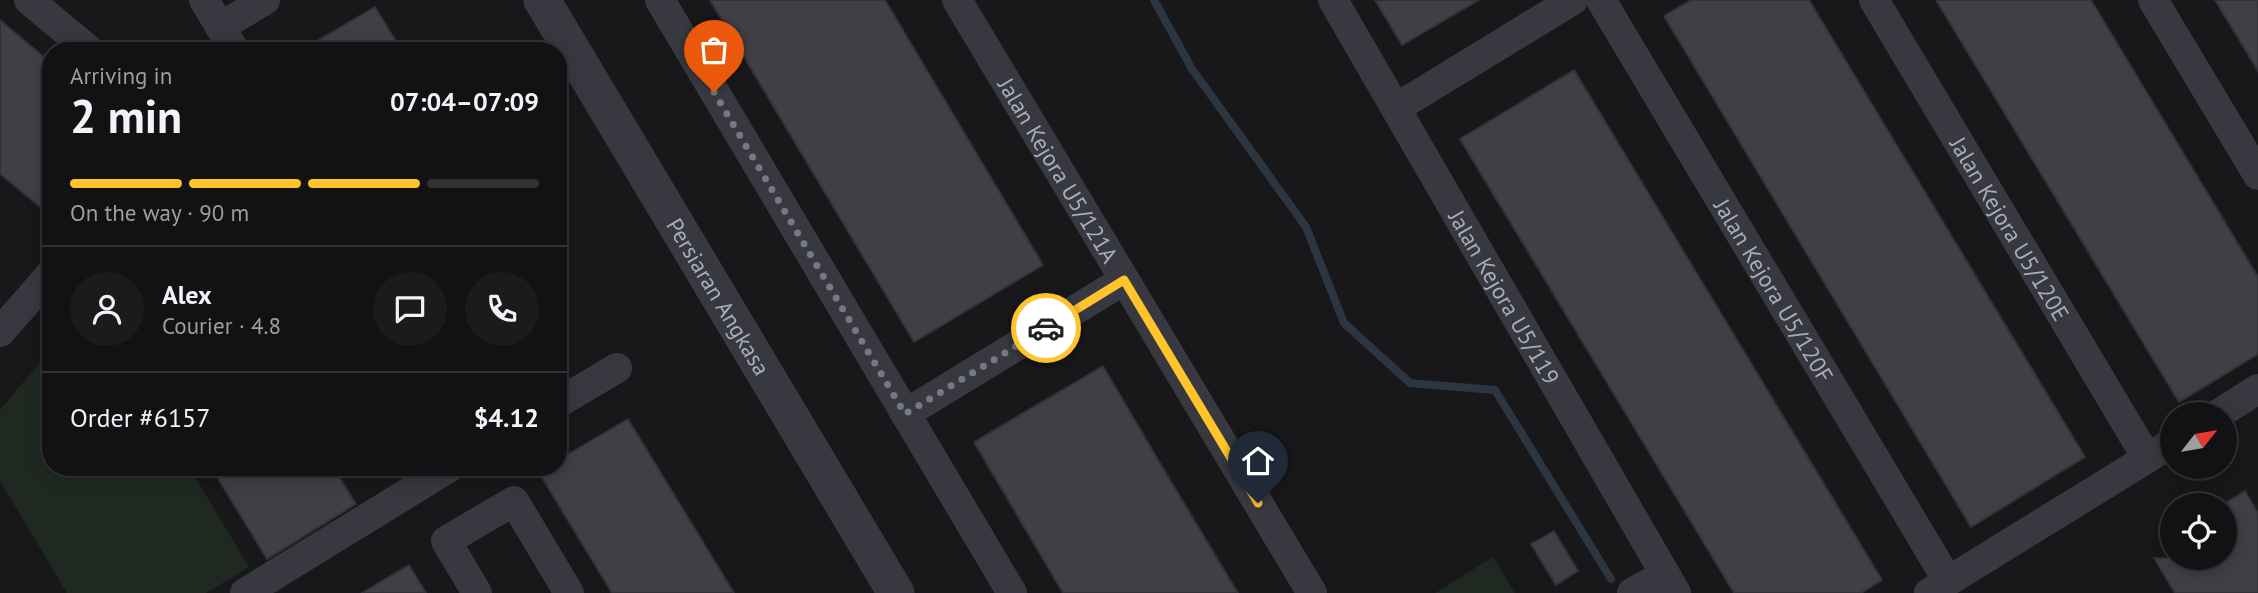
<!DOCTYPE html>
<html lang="en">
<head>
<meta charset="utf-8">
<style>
	:root { --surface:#121214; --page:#1b1b1d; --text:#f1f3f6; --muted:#9c9ea0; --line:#313234; --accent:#ffc32b }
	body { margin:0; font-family:"PT Sans",sans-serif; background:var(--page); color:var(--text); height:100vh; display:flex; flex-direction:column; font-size:26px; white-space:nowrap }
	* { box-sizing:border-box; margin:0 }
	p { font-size:23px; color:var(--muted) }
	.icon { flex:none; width:38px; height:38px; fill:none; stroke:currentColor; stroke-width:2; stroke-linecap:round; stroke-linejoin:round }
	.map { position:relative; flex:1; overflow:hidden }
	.sheet { position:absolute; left:42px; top:42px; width:525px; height:434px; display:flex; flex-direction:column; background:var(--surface); border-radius:28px; box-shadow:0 4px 18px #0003,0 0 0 2px var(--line) }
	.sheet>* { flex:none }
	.needle { width:46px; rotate:59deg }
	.fabs { position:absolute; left:2160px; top:402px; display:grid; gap:14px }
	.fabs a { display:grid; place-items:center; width:77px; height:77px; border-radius:50%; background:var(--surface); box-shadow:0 4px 18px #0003,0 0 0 2px var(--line); font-size:35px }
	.pin { position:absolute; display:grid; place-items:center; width:60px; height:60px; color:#fff; margin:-72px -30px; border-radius:50% 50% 50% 0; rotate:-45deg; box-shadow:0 0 7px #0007 }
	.pin .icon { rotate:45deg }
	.courier { position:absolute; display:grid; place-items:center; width:70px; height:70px; margin:-35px; border:5px solid #ffc32b; border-radius:50%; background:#fff; color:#222; box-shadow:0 2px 9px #0007 }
	.head em { font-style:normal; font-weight:600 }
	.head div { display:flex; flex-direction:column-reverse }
	.head { display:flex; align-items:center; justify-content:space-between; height:119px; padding:0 28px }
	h1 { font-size:46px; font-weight:600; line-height:52px }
	.bar { display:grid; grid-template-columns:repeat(4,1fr); gap:10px 7px; align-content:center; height:84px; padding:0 28px }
	.bar i { height:9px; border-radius:5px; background:var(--line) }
	.bar .on { background:var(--accent) }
	.bar p { grid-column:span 4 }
	.line { display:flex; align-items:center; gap:18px; padding:0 28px; border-top:2px solid var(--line) }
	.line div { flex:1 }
	.round { display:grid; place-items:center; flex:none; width:74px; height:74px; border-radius:37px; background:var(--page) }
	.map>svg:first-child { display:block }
</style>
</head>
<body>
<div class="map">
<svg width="2258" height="593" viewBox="0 0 2258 593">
	<rect width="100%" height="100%" fill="#18181a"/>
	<!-- green -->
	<path fill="#1f2921" d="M51 349V467H189L249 567 206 593H67L0 481V410Z
		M1493 557 1515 593H1435Z"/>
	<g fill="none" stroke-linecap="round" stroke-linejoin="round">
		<!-- stream -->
		<path stroke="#2c3640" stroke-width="8" d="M1154 0 1192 69 1306 227 1344 323 1410 383 1495 390 1611 579"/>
	</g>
	<!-- building -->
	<path fill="#3f4045" stroke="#323236" stroke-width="2" d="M710 0H885L1043 265 914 342Z
		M1375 0H1479L1402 45Z
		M1691 0H1809L2085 457 1971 527 1664 16Z
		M1936 0H2091L2258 277V354L2179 402Z
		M2215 0H2258V71L2232 28Z
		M375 7 402 51H300Z
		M0 20 51 63V216L0 174Z
		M1574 70 1882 580 1861 593H1734L1460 139Z
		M1103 366 1167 475 1238 593H1063L974 442Z
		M628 419 734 593H612L538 471 545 467H558V460Z
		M211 467H333L356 504 267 559Z
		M2245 491 2258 513V593H2175L2154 558H2224V504Z
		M1554 531 1578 571 1556 585 1531 544Z
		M409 565 426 593H362Z"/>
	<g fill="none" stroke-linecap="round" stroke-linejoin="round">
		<!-- minor -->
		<g stroke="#383940" stroke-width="30">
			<path d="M29 0 90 51"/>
			<path d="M204 0 235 51"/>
			<path d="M660 0 1012 593"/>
			<path id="s1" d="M957 0 1312 593"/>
			<path id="s2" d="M1333 0 1676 593"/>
			<path id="s3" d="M1601 0 1948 581"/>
			<path id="s4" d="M1874 0 2147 458"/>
			<path d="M2153 0 2258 175"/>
			<path d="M220 27 265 0"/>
			<path d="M1396 108 1573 0"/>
			<path d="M0 332 51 274"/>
			<path d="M558 403 617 368"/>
			<path d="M905 414 1124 280"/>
			<path d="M2217 415 2258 389"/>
			<path d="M245 593 450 467"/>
			<path d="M477 593 446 541 514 501 569 593"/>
			<path d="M1632 593 1665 574"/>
			<path d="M1929 593 2172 443"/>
		</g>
		<!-- tertiary -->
		<path stroke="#383940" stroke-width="37" id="s5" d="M542 0 896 593"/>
	</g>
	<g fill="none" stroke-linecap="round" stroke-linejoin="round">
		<!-- done -->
		<path stroke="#767983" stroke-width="7" stroke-dasharray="0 12.6" d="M714 92 905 414 1046 328"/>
		<!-- route -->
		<path stroke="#ffc32b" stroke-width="9" d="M1046 328 1124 280 1258 503"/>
	</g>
	<g text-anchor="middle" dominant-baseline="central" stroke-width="5" stroke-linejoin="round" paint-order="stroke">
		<!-- street labels -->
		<g font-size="23" fill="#a9adbb" stroke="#131315">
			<text stroke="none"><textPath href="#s1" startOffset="198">Jalan Kejora U5/121A</textPath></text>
			<text stroke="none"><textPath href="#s4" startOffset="266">Jalan Kejora U5/120E</textPath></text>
			<text stroke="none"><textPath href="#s3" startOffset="338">Jalan Kejora U5/120F</textPath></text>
			<text stroke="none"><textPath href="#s5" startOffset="345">Persiaran Angkasa</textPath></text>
			<text stroke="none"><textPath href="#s2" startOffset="343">Jalan Kejora U5/119</textPath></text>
		</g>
	</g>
</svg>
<div class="fabs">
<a><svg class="needle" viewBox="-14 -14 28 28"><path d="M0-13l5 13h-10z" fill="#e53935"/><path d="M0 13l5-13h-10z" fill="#9c9ea0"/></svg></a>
<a><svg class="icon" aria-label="locate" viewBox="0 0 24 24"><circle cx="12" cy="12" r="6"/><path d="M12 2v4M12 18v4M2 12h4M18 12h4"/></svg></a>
</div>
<div class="pin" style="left:714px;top:92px;background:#ea580c"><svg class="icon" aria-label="bag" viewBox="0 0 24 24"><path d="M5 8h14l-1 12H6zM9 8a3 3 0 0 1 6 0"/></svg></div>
<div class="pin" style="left:1258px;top:503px;background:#1f2937"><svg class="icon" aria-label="home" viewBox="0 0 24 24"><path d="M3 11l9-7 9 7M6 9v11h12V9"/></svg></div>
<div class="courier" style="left:1046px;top:328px"><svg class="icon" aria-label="car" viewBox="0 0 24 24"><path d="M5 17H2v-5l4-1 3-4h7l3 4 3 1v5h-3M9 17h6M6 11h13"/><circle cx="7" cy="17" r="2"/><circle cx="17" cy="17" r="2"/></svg></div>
<section class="sheet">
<div class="head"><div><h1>2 min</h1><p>Arriving in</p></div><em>07:04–07:09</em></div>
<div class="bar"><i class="on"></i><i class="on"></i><i class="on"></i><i></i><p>On the way · 90 m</p></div>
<div class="line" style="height:126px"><a class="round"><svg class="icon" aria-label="person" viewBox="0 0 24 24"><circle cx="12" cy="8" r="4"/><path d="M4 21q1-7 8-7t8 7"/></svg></a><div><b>Alex</b><p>Courier · 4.8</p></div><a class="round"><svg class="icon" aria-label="chat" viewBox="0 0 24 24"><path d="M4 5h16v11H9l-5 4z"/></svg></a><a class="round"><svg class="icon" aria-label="phone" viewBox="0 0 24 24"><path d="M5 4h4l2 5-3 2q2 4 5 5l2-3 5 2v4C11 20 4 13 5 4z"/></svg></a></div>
<div class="line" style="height:91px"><div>Order #6157</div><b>$4.12</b></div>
</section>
</div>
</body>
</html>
